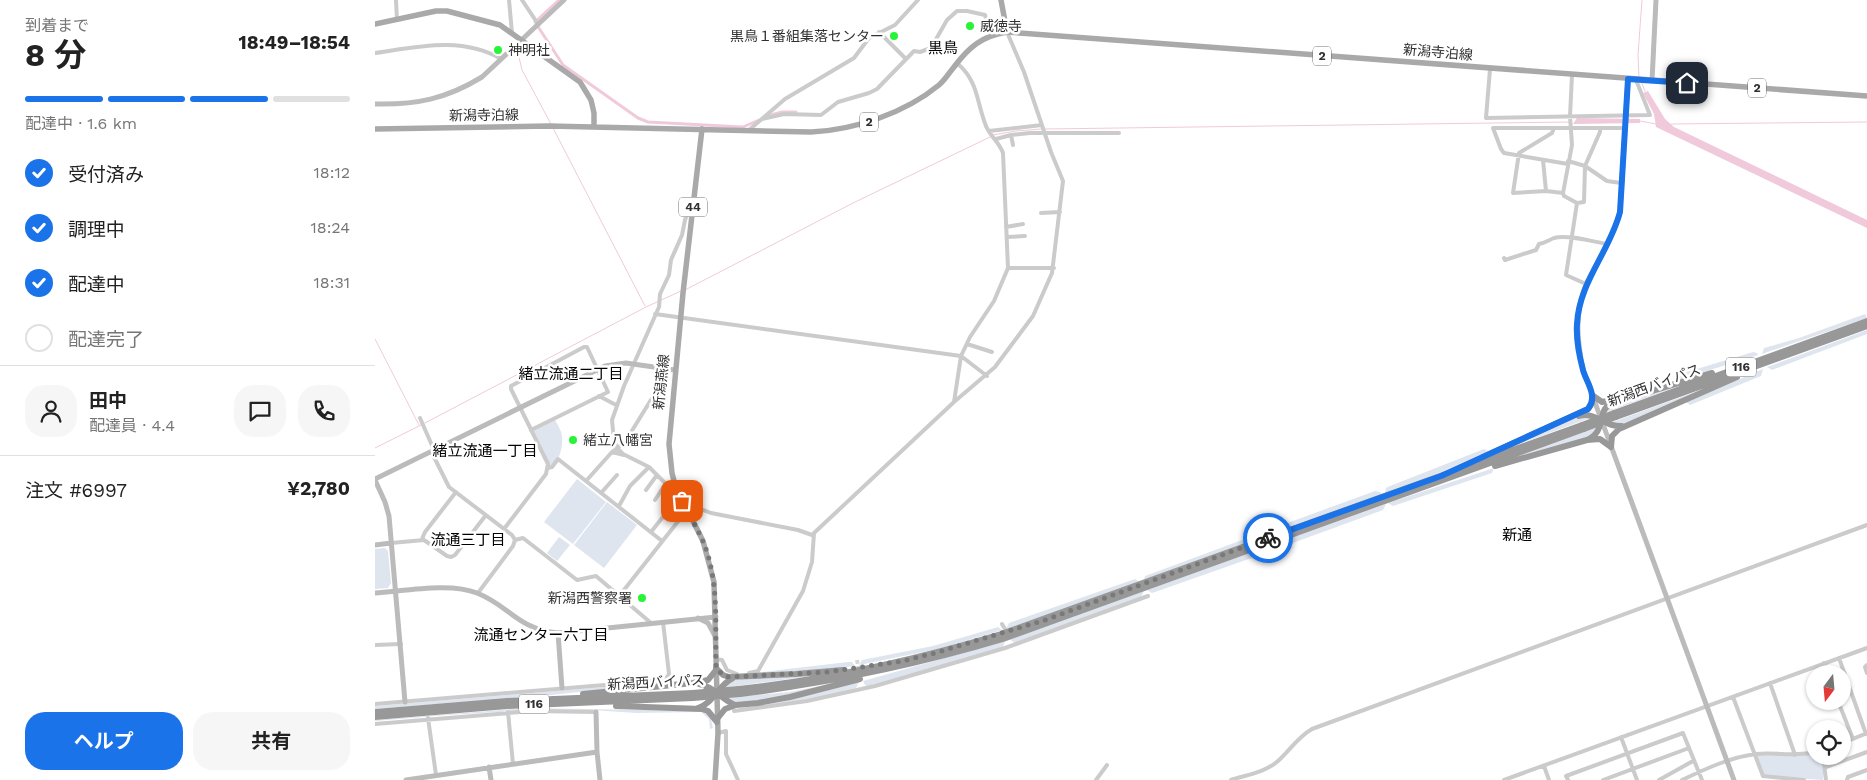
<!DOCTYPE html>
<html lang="ja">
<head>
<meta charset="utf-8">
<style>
	:root { --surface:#fff; --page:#f6f6f6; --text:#222; --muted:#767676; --line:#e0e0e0; --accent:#1a73e8 }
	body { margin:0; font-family:"Work Sans","Noto Sans JP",sans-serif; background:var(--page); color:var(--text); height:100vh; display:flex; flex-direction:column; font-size:19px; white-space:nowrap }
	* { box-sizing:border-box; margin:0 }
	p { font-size:16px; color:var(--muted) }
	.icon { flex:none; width:28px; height:28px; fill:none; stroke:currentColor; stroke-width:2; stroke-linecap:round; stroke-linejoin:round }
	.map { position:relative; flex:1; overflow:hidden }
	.side { display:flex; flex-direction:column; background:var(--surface); width:375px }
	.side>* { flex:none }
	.needle { width:32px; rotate:196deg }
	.fabs { position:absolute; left:1431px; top:665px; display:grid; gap:10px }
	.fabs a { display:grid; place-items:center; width:45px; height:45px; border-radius:50%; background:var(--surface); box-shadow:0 1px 4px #0004; font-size:25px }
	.pin { position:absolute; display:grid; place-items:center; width:42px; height:42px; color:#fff; margin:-21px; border-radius:10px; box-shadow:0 2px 8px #0006 }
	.courier { position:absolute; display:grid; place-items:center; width:50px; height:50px; margin:-25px; border:4px solid #1a73e8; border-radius:50%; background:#fff; color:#222; box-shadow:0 1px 6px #0007 }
	.overview em { font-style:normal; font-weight:700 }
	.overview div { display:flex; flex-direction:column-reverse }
	.overview { display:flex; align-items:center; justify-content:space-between; height:85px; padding:0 25px }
	h1 { font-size:32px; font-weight:700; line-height:38px }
	.bar { display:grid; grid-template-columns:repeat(4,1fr); gap:8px 5px; align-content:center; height:60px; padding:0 25px }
	.bar i { height:6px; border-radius:4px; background:var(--line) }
	.bar .current { background:var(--accent) }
	.bar p { grid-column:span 4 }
	.line { display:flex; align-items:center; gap:12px; padding:0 25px; border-top:1px solid var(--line) }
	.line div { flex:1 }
	.round { display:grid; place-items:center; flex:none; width:52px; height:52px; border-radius:20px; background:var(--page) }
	ol { padding:0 25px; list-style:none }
	li { display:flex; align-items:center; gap:15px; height:55px }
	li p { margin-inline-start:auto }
	li .icon { padding:5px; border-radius:50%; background:var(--accent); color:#fff; stroke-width:4 }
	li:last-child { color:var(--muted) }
	li i { width:28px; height:28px; border:2px solid var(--line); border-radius:50% }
	.cta { display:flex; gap:10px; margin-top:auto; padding:10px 25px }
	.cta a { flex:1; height:58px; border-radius:20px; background:var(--accent); color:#fff; font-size:20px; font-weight:700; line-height:58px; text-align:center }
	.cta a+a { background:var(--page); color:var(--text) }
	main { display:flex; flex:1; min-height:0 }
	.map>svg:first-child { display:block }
</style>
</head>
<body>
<main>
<section class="side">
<div class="overview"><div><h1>8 分</h1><p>到着まで</p></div><em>18:49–18:54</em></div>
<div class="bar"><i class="current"></i><i class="current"></i><i class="current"></i><i></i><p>配達中 · 1.6 km</p></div>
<ol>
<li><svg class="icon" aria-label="check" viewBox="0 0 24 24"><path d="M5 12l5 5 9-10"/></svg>受付済み<p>18:12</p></li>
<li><svg class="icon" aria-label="check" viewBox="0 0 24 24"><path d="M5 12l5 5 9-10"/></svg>調理中<p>18:24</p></li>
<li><svg class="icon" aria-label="check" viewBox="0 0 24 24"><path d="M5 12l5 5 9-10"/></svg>配達中<p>18:31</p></li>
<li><i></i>配達完了</li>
</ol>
<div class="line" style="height:90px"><a class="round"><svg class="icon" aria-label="person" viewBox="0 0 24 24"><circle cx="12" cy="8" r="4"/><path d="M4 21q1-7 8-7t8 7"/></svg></a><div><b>田中</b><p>配達員 · 4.4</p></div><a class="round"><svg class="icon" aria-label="chat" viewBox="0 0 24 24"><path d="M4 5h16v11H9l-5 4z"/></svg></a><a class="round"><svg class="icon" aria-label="phone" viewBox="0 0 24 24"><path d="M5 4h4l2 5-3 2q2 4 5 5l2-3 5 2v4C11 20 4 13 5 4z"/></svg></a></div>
<div class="line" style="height:65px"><div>注文 #6997</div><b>¥2,780</b></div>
<div class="cta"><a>ヘルプ</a><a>共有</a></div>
</section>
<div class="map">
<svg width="1492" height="780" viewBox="0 0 1492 780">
	<rect width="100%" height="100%" fill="#fff"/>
	<!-- green -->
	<path fill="#dfe5ef" d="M1490 314 1492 318 1387 354 1389 348 1424 338Z
		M1492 330V334L1397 370 1392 367Z
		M1378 352 1382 353 1383 355 1303 380 1305 374Z
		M1388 369 1386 376 1315 405 1311 402Z
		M1329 377 1229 413 1235 405Z
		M1339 385 1266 418 1245 425 1235 423Z
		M1207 416 1218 417 1125 451 1187 423Z
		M179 418C182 424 187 431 187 437 188 447 184 465 173 468L157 429Z
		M1223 427 1214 437 1133 459Z
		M1109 449 1113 451 1055 477 1010 493 1011 488 1015 486Z
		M1119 468 1117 473 1018 506 1013 503Z
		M202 479 231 502 198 544 169 522Z
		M1000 491 1005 492 1007 494 905 531 904 529 907 525Z
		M232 502 262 525 229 568 199 545Z
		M1011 504 1008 510 915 544 909 543 908 541Z
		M894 530 898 534 769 580 770 576Z
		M184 537 195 545 182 561 172 553Z
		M902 543 901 549 885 555 783 591 777 593 772 590Z
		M10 548 13 551 16 583 13 588 0 589V549Z
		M760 579 765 582 631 629 634 623Z
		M769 591 766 597 639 643 635 639Z
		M623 627 627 630 563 649 484 665 487 660 558 646Z
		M630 641 628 647 493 686 490 685 488 681Z
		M473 662H477L480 666 447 670 360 675Z
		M457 673 348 688 358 680 366 679Z
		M325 679 176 695 0 709V706Z
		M471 681 398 699 360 703 350 698 414 692Z
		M484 682 481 688C445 699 408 703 370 708L406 702Z
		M149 708 331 711 335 715 338 728 335 729 334 719 326 712 261 713 216 710H156L73 715 0 721V720Z
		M1440 753V756H1446L1449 768 1448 780 1388 776 1382 755 1420 756Z"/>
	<!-- water -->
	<path fill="#f0cadb" d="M1273 91 1290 119 1299 127 1492 220V228L1281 127 1279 114 1268 93Z
		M1202 118 1265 119V123L1198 124Z"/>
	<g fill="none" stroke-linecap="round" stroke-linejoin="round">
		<!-- stream -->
		<path stroke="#f0cadb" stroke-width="1" d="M142 49 147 70 176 124
			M1264 78 1263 55 1267 0
			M1266 81 1270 91
			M1265 121 1281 124
			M1296 124 1492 122
			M178 128 270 306
			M670 129 1194 122
			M618 135 641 131 666 129
			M310 290 478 203 615 137
			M0 339 44 425
			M50 423 271 307 306 291
			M0 448 46 425"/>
		<!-- canal -->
		<path stroke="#f0cadb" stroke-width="3" d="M184 0 160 22 188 65 263 118 273 122 368 127 384 120
			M392 116 407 112H421"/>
		<!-- street-tunnel -->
		<path stroke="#d6d6d6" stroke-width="4" stroke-dasharray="4 2" stroke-linecap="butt" d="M482 660 484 671"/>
		<!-- street -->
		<path stroke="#cbcbcb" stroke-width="4" d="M21 0 22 20
			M134 0 137 33
			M147 0 163 24
			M504 32 531 59
			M0 53C42 47 87 36 126 59
			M1115 69 1111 118 1275 115 1261 80
			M387 119 409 114 446 115 463 102 494 93 502 89 539 51 545 52 556 48 572 20 582 11H592L610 15 615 35
			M1179 128H1118L1126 149 1129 153 1193 164
			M374 130 410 99 479 58 494 38 520 25 543 0
			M614 131 667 125
			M636 135 655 133H744
			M621 139 636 135 638 145
			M1168 160 1171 191
			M1193 161 1210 166 1232 181 1246 183
			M1188 193 1197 145 1195 116 1197 75
			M1202 203 1209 202 1210 166 1225 132V128
			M666 213 685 212
			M631 227 648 224
			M632 237 650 236
			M1129 258 1130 260 1161 250 1164 244C1170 243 1174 240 1179 238 1192 234 1219 242 1232 244
			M633 268H679
			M1211 284 1191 275 1202 203 1189 196 1188 193 1171 191 1138 193 1144 153 1177 133 1179 128H1251
			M280 314 586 356 612 376
			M592 344 617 352
			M224 396 241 405
			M579 402 586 356 595 337 619 301 633 268 628 153C624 142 615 136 611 126 601 101 604 82 582 63
			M45 418 59 450
			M56 451 74 487 137 535 140 540
			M237 452 250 442 295 369
			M173 468 177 467 183 459 287 541
			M211 481 237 452 249 455
			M300 485 291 484 274 467 248 454 243 449 239 441 237 420 249 386 284 307 285 294 294 275 296 260 307 235 310 220 313 212 317 209
			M271 490 282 475
			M226 493 242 475
			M280 500 291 483
			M244 506 255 486 274 467
			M311 508 318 506 336 513 423 530 437 535
			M129 529 171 474 173 464 136 389V386L209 347H212L233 392 156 430
			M276 532 287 518
			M47 539 50 532 81 492
			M140 540 148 538 202 580 221 576 276 623
			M16 543 49 540 72 556 76 557 80 555 111 515
			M103 593 138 546 140 540
			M245 595 312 510
			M627 624 630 629
			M0 645 26 644
			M1464 658 1491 734
			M341 659 347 660 352 670 362 674
			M1449 663 1453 674
			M1492 665 1490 667 1492 673
			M374 673 383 671 428 591 437 562 439 533 579 402 620 367 658 316 677 273 688 181 676 152 649 72 632 32
			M1395 683 1420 755
			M1358 697 1388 776 1429 780
			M1463 701 1478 739
			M0 704 290 680 294 674 288 622
			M359 711 432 701 500 686 630 648 773 596
			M133 712 138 764
			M53 718 61 775
			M0 724 158 711 221 712
			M343 733 351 731V754L363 780
			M1246 737 1262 780
			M1468 743 1492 733
			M1448 756 1451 780
			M1169 766 1174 780
			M1451 767 1492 752
			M721 780 732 765
			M856 780C871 775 891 772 903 761 915 750 923 737 937 729L1492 525
			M1129 780 1492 648
			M1193 780 1191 776 1308 733 1327 780
			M1228 780 1314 748
			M1284 780 1318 761
			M1307 780C1330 769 1356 757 1381 754 1401 752 1421 757 1440 752
			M1472 780 1473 777 1492 770"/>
		<!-- secondary -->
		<path stroke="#bbb" stroke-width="5" d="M1253 79 1245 212C1238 238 1224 259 1212 282 1199 311 1202 340 1208 370L1359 780
			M1277 81 1281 0
			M0 104C41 105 71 99 107 77L189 0
			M0 479 230 366 251 363 300 370
			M0 480 10 502 14 516 30 702
			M0 545 16 543
			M0 593C29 591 76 582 102 593 135 606 142 629 183 633L341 617
			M323 618 333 623 340 636
			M183 633 187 688
			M221 712 222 752 225 780
			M114 767 116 780
			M31 780 222 752"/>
		<!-- primary -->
		<path stroke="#a9a9a9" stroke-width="5.5" d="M626 0 632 32
			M0 24 61 11H72L125 25 205 82 216 100 219 113V127
			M0 129 174 126 436 132C480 130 530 113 564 85 570 80 574 73 579 67 594 47 607 36 632 32L1492 96
			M327 129 308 293 294 444 297 473 300 485 328 541 339 582 343 733 340 780"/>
		<!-- highway -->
		<path stroke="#989898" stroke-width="6" d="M1217 395 1227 402 1238 400
			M1239 413 1492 321
			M1204 416C1220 411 1231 428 1247 426
			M1241 417 1492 326
			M1212 440C1232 431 1221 412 1236 403L1337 373
			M1236 447 1237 436 1244 429 1362 377
			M1108 457 1213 409 1217 403V395
			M1120 466 1212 440 1225 439 1236 447
			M341 668 348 675 354 677 421 674 468 670
			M324 684C338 686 347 700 360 705
			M364 689C453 679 540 660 626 634L1207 425
			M208 694 318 683 333 680 341 670
			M365 694C454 683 541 665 628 639L1209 429
			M241 706 327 709 333 711 342 722
			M323 708C339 703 343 685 358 678
			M0 712 132 701 318 693
			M0 717 132 706 318 698
			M342 719 350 709 361 705 383 703 415 697 485 679"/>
		<!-- highway-bridge -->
		<path stroke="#989898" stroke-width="6" d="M1207 425 1239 413
			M1209 429 1241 417
			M318 693 364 689
			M318 698 365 694"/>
	</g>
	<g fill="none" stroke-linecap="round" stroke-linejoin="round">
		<!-- done -->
		<path stroke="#797979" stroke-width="5" stroke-dasharray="0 9" d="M307 501C315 518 325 532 331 549 344 587 340 628 341 668L348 675 354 677 453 672 528 661 560 653 670 620 893 538"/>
		<!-- route -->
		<path stroke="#1a73e8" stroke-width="6" d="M893 538 1066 476 1213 409C1216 405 1218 401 1217 395 1216 386 1210 378 1208 370 1204 355 1201 339 1202 324 1204 282 1235 251 1245 212L1253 79 1312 83"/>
	</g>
	<!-- markers -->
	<g fill="#27f439" stroke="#fff" stroke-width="2">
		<circle cx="595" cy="26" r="5"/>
		<circle cx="519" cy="36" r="5"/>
		<circle cx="123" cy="50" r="5"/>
		<circle cx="198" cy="440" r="5"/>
		<circle cx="267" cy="598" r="5"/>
	</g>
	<g text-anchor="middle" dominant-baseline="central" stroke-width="5" stroke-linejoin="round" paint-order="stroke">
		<!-- shield labels -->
		<g fill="#fff" stroke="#6f6f6f" stroke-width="1">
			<rect x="938" y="46.5" width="18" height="19" rx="4"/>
			<rect x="1373" y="78.5" width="18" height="19" rx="4"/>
			<rect x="485" y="112.5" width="18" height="19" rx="4"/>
			<rect x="304" y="197.5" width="28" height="19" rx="4"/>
			<rect x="1351" y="357.5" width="30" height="19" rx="4"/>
			<rect x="144" y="694.5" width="30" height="19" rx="4"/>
		</g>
		<g font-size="12" font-weight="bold" fill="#313131">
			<text x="947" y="56">2</text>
			<text x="1382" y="88">2</text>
			<text x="494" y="122">2</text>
			<text x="318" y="207">44</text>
			<text x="1366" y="367">116</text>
			<text x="159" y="704">116</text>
		</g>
		<!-- poi labels -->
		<g font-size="14" fill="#313131" stroke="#fff" text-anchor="start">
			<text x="605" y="26">威徳寺</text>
			<text x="509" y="36" text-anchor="end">黒鳥１番組集落センター</text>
			<text x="133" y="50">神明社</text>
			<text x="208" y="440">緒立八幡宮</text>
			<text x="257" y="598" text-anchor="end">新潟西警察署</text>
		</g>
		<!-- street labels -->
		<g font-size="14" fill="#313131" stroke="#fff">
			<text transform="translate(1063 52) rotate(5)">新潟寺泊線</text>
			<text transform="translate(109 115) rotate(-1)">新潟寺泊線</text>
			<text transform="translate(286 382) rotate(-84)">新潟燕線</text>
			<text transform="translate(1279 385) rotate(-20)">新潟西バイパス</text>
			<text transform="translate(281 682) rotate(-3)">新潟西バイパス</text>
		</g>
		<!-- neighbourhood labels -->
		<g font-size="15" fill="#000" stroke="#fff">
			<text x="568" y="48">黒鳥</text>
			<text x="196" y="374">緒立流通二丁目</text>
			<text x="110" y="451">緒立流通一丁目</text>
			<text x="1142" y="535">新通</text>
			<text x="93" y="540">流通三丁目</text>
			<text x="166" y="635">流通センター六丁目</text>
		</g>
	</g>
</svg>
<div class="fabs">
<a><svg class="needle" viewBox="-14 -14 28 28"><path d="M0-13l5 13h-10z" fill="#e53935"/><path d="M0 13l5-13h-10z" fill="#767676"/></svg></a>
<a><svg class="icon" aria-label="locate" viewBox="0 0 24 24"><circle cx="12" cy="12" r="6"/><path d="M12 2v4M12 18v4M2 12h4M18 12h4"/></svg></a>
</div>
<div class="pin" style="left:307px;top:501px;background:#ea580c"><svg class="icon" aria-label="bag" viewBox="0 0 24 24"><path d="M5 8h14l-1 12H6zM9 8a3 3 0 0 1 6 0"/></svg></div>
<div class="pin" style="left:1312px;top:83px;background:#1f2937"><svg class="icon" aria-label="home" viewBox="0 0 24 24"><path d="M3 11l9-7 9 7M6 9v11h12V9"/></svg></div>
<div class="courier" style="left:893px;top:538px"><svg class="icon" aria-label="bike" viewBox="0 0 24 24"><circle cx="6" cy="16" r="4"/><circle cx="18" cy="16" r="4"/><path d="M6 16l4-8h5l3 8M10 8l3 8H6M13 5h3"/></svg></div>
</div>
</main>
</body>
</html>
